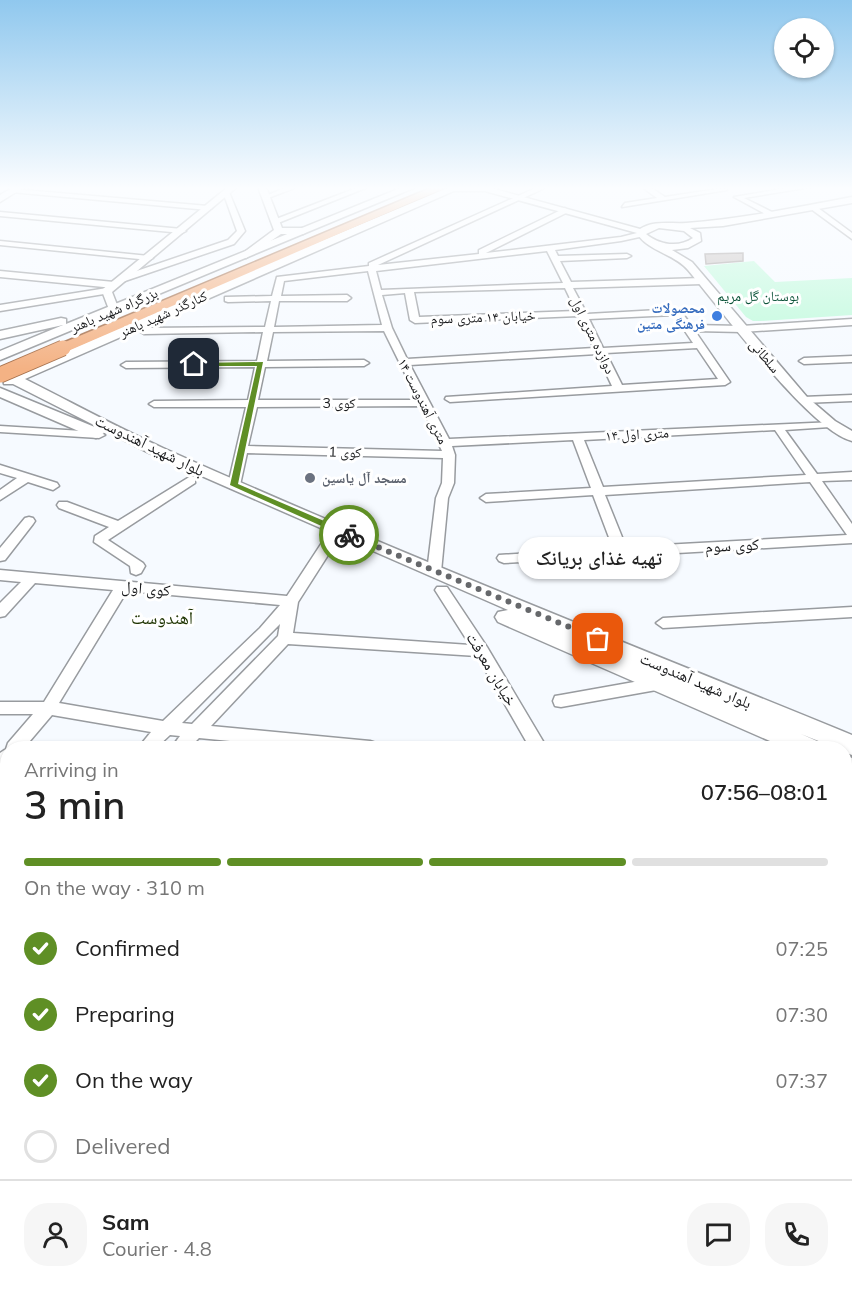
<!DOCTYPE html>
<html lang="en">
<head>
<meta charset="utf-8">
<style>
	:root { --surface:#fff; --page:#f6f6f6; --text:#222; --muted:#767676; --line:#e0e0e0; --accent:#5f8f25 }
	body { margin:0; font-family:Mulish,"Noto Naskh Arabic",sans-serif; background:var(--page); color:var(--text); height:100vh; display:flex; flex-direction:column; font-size:22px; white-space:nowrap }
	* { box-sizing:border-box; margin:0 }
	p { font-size:20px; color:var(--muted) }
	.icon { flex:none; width:33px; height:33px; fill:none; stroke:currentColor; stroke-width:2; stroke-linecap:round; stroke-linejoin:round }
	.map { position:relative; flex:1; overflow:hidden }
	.details { position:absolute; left:0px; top:741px; width:852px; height:558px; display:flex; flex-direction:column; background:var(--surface); border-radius:24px 24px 0 0; box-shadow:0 2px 4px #0004 }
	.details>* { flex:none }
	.fabs { position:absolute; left:774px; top:18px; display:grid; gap:12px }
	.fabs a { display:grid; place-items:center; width:60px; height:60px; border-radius:50%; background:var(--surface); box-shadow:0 2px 4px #0004; font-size:30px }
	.pin { position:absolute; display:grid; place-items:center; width:51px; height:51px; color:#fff; margin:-26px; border-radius:12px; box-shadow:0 3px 9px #0006 }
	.courier { position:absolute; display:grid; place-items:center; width:60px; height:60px; margin:-30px; border:4px solid #5f8f25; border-radius:50%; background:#fff; color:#222; box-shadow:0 2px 8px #0007 }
	.bubble { position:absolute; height:42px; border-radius:21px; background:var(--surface); box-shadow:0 2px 4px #0004; font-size:20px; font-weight:600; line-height:42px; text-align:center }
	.summary em { font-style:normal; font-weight:600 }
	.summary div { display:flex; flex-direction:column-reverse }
	.summary { display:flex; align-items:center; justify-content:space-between; height:102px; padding:0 24px }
	h1 { font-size:39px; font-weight:600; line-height:45px }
	.bar { display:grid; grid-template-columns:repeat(4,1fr); gap:9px 6px; align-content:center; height:72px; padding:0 24px }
	.bar i { height:8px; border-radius:4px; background:var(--line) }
	.bar .active { background:var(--accent) }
	.bar p { grid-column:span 4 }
	.line { display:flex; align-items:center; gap:15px; padding:0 24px; border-top:2px solid var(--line) }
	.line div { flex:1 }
	.round { display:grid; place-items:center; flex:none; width:63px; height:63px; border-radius:24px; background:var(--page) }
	ol { padding:0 24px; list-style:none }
	li { display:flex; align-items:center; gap:18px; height:66px }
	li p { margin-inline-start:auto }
	li .icon { padding:6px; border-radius:50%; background:var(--accent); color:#fff; stroke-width:4 }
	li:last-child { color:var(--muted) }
	li i { width:33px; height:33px; border:3px solid var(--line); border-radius:50% }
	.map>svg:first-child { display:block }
</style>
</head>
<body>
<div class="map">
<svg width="852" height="1299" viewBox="0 0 852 1299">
	<rect width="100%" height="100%" fill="#f6faff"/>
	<!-- green -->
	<path fill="#befadb" d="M754 261 775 282 852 278V315L761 321H753L746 317 704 266Z"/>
	<!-- building -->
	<path fill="#c6c0bf" stroke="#9d9796" stroke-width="1.5" d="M743 253V261L706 264 705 254Z"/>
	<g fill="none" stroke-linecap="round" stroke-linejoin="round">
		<defs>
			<path id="minor" d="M287 187H297L268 198 263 197Z
				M359 187H368L278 223 271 221Z
				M538 187H547L378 265 479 254V250L565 208 568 212 486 253 621 237 641 232H644V236L621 241 555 250 558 256 627 254 631 256 627 258 560 261 571 282 702 278 706 281 702 284 573 288 587 314 677 309 680 310 691 325 742 326 852 319V325L742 332 695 331 730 382 725 385 450 402 445 399 446 397 612 386 597 354 410 365 449 439 834 422 836 424 830 427 785 430 817 474 852 472V480L822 481 852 524V543L504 563 499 561 497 558 499 555 613 548 593 495 486 502 480 498 486 494 591 488 573 440 452 446 455 455 454 483 448 498 441 572 434 577 427 572 436 498 442 483 443 458 247 453 240 485 234 489 230 488 228 485 246 407H154L149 404 154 401 248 400 255 367 126 368 121 365 126 362 257 361 263 332 144 334 139 331 144 328 265 327 271 301 228 302 225 301V297L272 296 277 277 369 266V263ZM547 251 563 283 381 290 376 271ZM368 271 382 325 274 327 279 301H347L351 298 347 295 281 296 284 281ZM565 288 576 311 419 317 414 292ZM405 293 410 320 415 323 578 316 594 348 407 359 392 328 382 295ZM674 315 693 343 603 348 589 319ZM384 331 418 400H258L265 367 364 366 369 363 364 360 267 361 273 332ZM697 348 718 379 622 385 606 353ZM421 406 442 451 248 446 257 407ZM775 430 806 475 603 487 584 440ZM810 482 847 535 626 547 605 495Z
				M642 187H650L665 197 724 188 727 190 622 207 625 203 657 198Z
				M793 187H811L744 198 774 213 771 217 734 197Z
				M13 189 208 206 212 208 208 210 11 192Z
				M226 190 229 192 245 231 234 244 125 281H119V277L228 240 237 231 223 192Z
				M814 205 852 233V239L811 209Z
				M0 212 182 229 186 231 182 233 0 216Z
				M0 241 149 256 153 258 149 260 0 245Z
				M0 271 114 282 118 285 114 288 0 277Z
				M107 288 111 291 110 293 0 311V305Z
				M852 356V362L804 364 799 361 804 358Z
				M852 395V401L803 403 798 400 803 397Z
				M0 426 99 432 105 435 99 438 0 432Z
				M0 465 57 483 59 486 53 490 28 482 0 500V490L17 478 0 473Z
				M191 476 195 477V483L108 540 143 563 145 566 141 573 136 575 131 573 130 566 94 542 95 536 109 527 59 508 57 505 59 502H67L118 521Z
				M29 517 33 518 35 521 33 524 5 560 0 561V548L25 518Z
				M330 537 337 541 298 602 293 633 470 645 435 590 437 587H447L487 647 547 748H530L477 656 288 644 211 726 370 741 376 743 378 748H304L199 738 189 748H171L180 736 170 735 156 748H138L151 732 52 715 24 748H8V768L0 772V753L6 749 8 743 33 714H0V702H44L113 590 35 583 5 616 0 617V603L21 582 0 580V570L287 596 325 538ZM127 591 280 605 260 628 163 721 59 703ZM280 624 278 636 192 724 182 723Z
				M852 607V617L663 628 656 623 663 618Z
				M662 677 668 679 670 683 668 687 662 689 561 707 555 706 553 701 555 696 561 695Z
				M8 878V901L0 904V882Z
				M8 918V943L0 946V922Z
				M852 987V1009L844 1011V990Z
				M844 1084 852 1087V1120L844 1116Z
				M0 1102 8 1103V1127L0 1126Z
				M852 1176V1201L844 1204V1179Z
				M0 1264 8 1266V1292L0 1290Z
				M58 1292H118L121 1299H61Z
				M271 1292H297L295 1299H269Z
				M535 1292H561V1299H535Z
				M794 1292H820L823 1299H797Z"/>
			<path id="tertiary" d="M14 187H24L0 202V195Z
				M228 187H237L112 292 119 310 118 312H110L102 291 103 289Z
				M258 187H266L282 228H303L308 231 303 234H281L246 258 241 255 243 253 274 230Z
				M452 187H487L640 229C654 220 670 224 686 223 742 219 797 207 852 197V203L723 226 690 228 700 233 701 241 688 248 672 250 692 262 807 397 835 421 852 431V441C809 430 720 308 688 270 675 254 647 251 637 233L485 191H451ZM659 228 684 231 693 238C679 248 659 245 646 234Z"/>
			<path id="secondary" d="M403 187H416L0 360V351L63 325 0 339V331L61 318 66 319V324Z
				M450 187H463L25 379C71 402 116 427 163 448 390 550 622 641 852 735V755L844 752V748H836L801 734 817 741 820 748H786L498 622 495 617 498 612 508 610 149 453 13 384H4L3 379 0 378V368L14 374 266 264Z
				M0 388 102 430 104 433 96 438 90 436 0 397Z
				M844 755 852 758V778L844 776Z"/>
			<path id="trunk" d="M433 187H447L68 351H58L55 348 58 345Z"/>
		</defs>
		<!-- minor casing -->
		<use href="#minor" stroke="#989b9f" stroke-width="3"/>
		<!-- tertiary casing -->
		<use href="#tertiary" stroke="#989b9f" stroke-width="3"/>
		<!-- secondary casing -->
		<use href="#secondary" stroke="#989b9f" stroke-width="3"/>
		<!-- trunk casing -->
		<use href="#trunk" stroke="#a6704c" stroke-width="3"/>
		<!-- minor -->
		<use href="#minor" fill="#fff" fill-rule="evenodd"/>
		<!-- tertiary -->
		<use href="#tertiary" fill="#fff" fill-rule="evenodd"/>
		<!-- secondary -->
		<use href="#secondary" fill="#fff" fill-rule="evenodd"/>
		<!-- trunk -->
		<use href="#trunk" fill="#f4b284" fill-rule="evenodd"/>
		<defs>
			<path id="trunk-bridge" d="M0 375 63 348"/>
		</defs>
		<!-- trunk-bridge casing -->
		<use href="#trunk-bridge" stroke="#a6704c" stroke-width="17" stroke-linecap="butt"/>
		<!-- trunk-bridge -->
		<use href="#trunk-bridge" stroke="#f4b284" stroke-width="15"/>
	</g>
	<!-- sky -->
	<linearGradient id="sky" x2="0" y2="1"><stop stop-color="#90c8ee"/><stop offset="0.51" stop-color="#fbfdff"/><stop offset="1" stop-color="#fbfdff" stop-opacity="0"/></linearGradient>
	<rect width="852" height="369" fill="url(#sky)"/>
	<!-- route -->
	<path fill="#5f8f25" d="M263 362 238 484 352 533V537H346L230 485 257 366H194L190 364 194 363Z"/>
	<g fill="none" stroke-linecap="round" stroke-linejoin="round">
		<!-- done -->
		<path stroke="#66686b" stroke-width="6" stroke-dasharray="0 10.8" d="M349 535 598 639"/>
	</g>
	<!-- markers -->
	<circle fill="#3f7fe0" stroke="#fff" stroke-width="2" cx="717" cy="316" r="6"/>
	<circle fill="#6b7280" stroke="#fff" stroke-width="2" cx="310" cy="478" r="6"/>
	<g text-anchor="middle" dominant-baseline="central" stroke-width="6" stroke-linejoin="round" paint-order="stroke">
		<!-- far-park labels -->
		<g font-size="14" fill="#0b5339" stroke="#fff">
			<text x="758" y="296">بوستان گل مریم</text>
		</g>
		<!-- far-shop labels -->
		<g font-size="14" font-weight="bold" fill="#366cbe" stroke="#fff" text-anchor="end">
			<text x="705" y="308">محصولات<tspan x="705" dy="16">فرهنگی متین</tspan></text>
		</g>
		<!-- far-street labels -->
		<g font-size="14" fill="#191a1c" stroke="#fff">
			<text transform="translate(114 310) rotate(-23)">بزرگراه شهید باهنر</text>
			<text transform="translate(163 314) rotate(-24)">کنارگذر شهید باهنر</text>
			<text transform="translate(483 317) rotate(-2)">خیابان ۱۴ متری سوم</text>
			<text transform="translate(593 335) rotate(64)">دوازده متری اول</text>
			<text transform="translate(765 356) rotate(50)">سلطانی</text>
			<text transform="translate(423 401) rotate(63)">۱۴ متری آهندوست</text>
			<text x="339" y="403">کوی 3</text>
			<text transform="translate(637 434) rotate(-3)">۱۴ متری اول</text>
			<text transform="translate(345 452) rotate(2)">کوی 1</text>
		</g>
		<!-- far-worship labels -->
		<g font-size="14" font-weight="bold" fill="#5b616d" stroke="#fff" text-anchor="start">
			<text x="322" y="478">مسجد آل یاسین</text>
		</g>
		<!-- street labels -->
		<g font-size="16" fill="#191a1c" stroke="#fff">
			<text transform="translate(150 445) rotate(26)">بلوار شهید آهندوست</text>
			<text transform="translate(732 545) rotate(-3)">کوی سوم</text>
			<text transform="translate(146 588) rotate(5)">کوی اول</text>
			<text transform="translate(492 669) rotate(59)">خیابان معرفت</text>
			<text transform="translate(696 680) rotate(23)">بلوار شهید آهندوست</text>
		</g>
		<!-- neighbourhood labels -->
		<g font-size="18" fill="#1d3300" stroke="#fff">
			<text x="162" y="617">آهندوست</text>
		</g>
	</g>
</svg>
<div class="fabs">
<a><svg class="icon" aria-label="locate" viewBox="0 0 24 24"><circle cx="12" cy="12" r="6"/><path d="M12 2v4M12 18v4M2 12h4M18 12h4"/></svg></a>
</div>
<div class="pin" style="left:598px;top:639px;background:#ea580c"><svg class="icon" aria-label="bag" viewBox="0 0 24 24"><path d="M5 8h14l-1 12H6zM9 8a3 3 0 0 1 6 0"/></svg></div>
<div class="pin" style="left:194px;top:364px;background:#1f2937"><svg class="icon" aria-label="home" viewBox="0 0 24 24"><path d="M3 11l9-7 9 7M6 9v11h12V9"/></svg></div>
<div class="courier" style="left:349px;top:535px"><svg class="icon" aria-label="bike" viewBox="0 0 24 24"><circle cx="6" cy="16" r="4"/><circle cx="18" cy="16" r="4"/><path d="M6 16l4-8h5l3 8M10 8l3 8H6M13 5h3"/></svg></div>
<div class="bubble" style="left:518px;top:537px;width:162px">تهیه غذای بریانک</div>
<section class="details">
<div class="summary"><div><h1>3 min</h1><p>Arriving in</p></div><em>07:56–08:01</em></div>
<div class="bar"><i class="active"></i><i class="active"></i><i class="active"></i><i></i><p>On the way · 310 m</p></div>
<ol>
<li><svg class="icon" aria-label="check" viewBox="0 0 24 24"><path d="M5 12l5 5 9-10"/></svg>Confirmed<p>07:25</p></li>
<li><svg class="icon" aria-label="check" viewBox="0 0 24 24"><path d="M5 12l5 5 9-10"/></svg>Preparing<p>07:30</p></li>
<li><svg class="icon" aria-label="check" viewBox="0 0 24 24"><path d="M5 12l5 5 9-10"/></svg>On the way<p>07:37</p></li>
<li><i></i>Delivered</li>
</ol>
<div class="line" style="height:108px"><a class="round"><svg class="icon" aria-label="person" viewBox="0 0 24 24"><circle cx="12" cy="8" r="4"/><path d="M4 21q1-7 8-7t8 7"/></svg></a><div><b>Sam</b><p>Courier · 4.8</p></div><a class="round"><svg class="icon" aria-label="chat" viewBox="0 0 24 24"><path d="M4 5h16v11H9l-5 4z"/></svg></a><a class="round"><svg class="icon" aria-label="phone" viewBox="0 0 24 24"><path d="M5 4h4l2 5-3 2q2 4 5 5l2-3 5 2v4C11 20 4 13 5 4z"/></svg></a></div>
</section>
</div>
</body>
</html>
